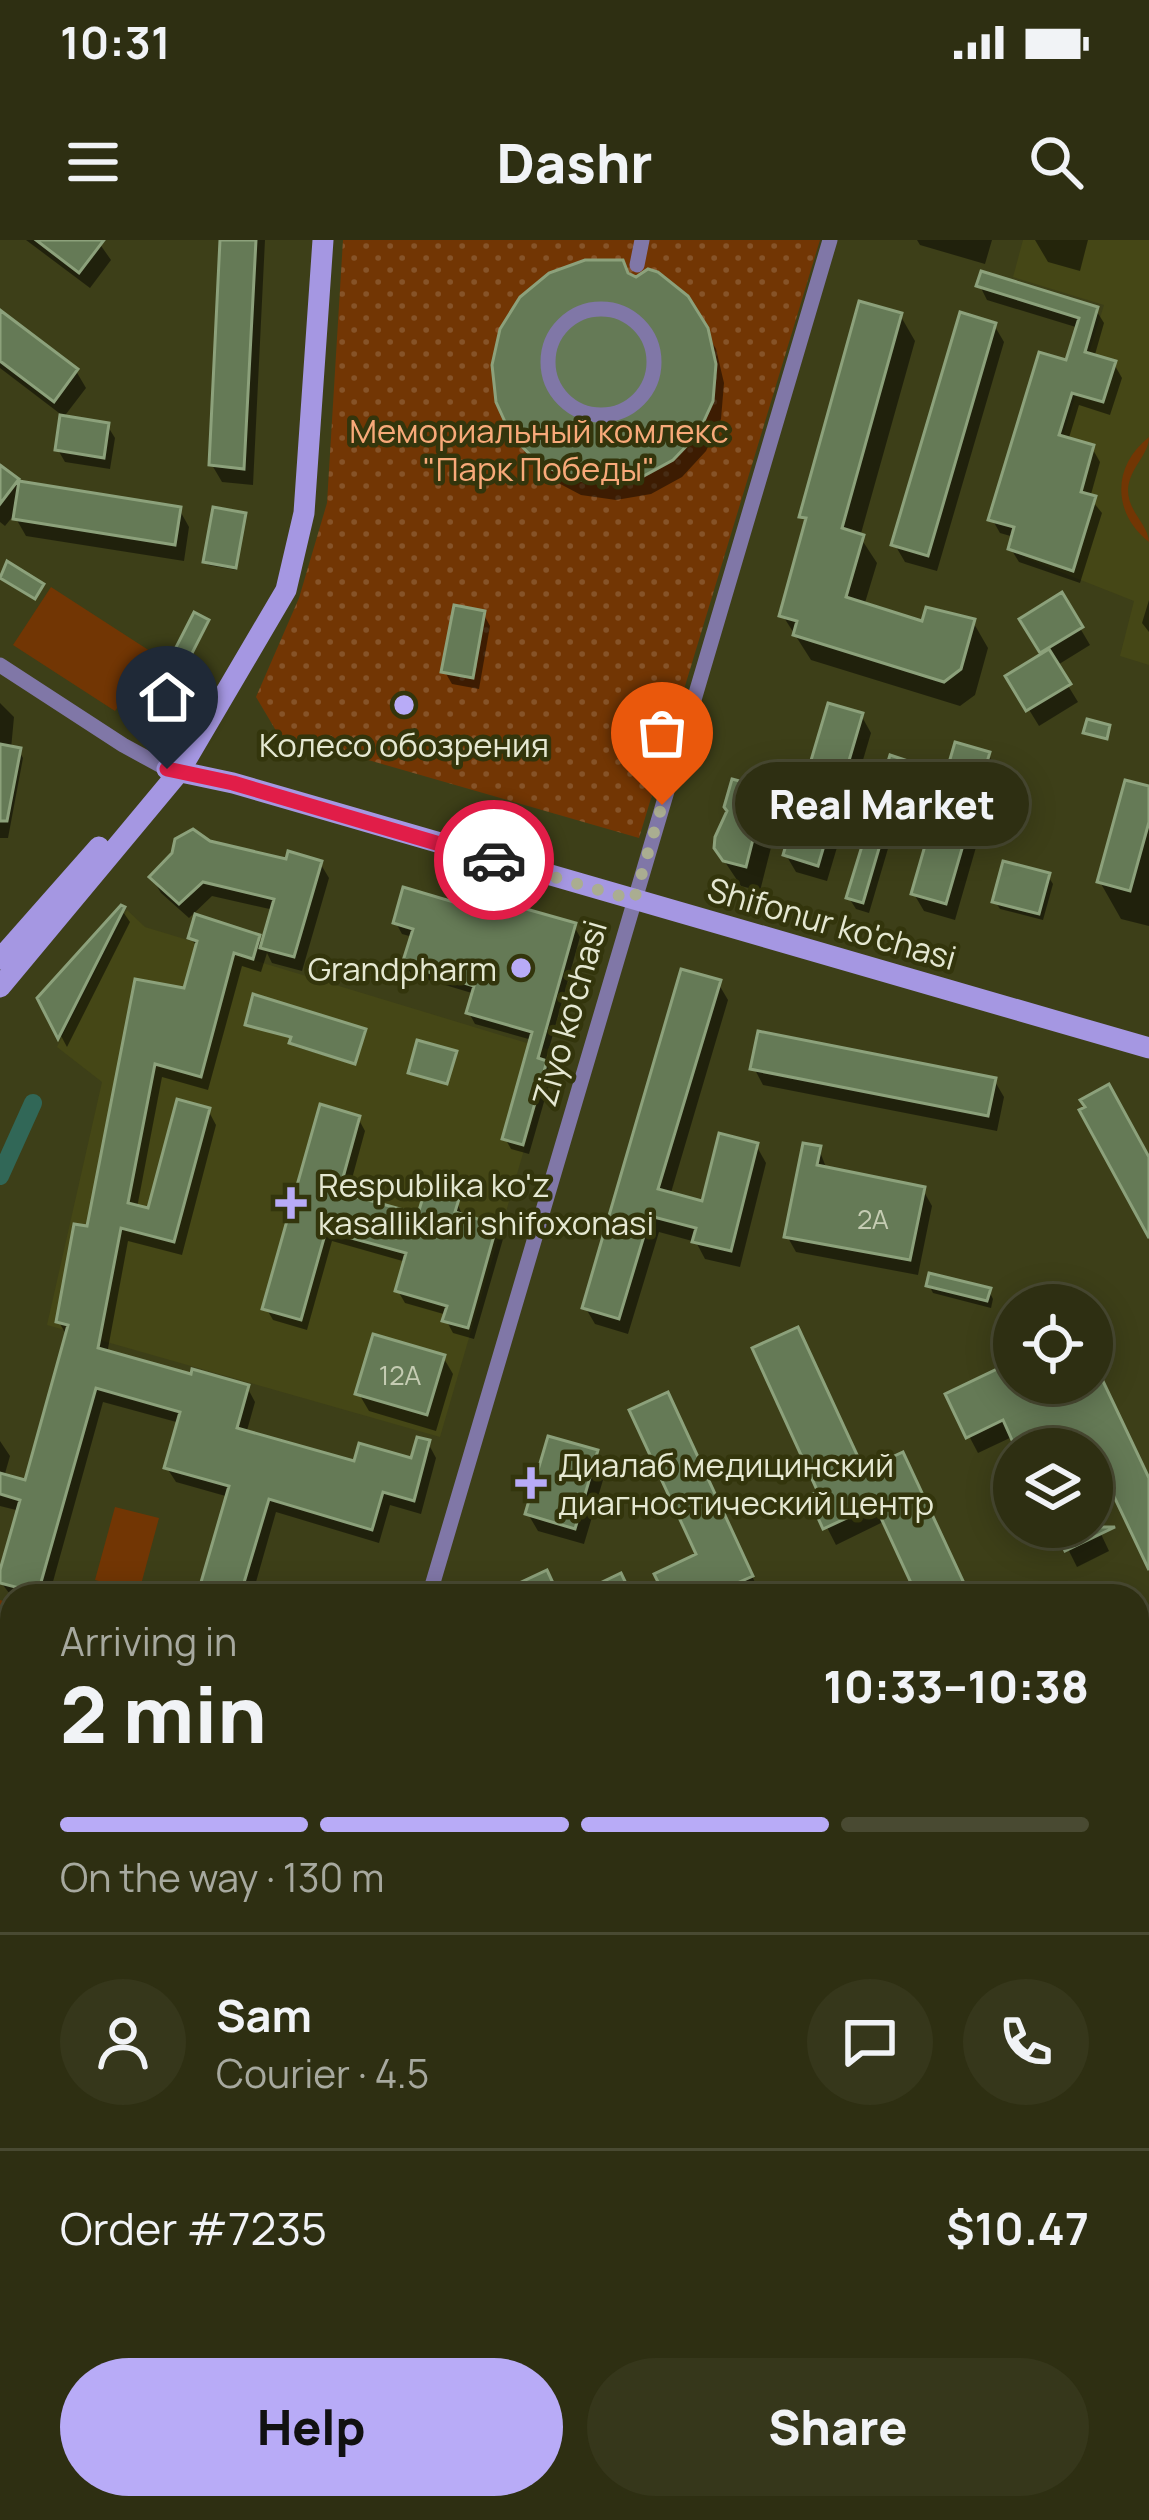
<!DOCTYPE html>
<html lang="en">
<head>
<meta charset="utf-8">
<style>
	:root { --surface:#2e2f12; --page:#36371b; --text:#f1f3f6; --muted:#a7a99f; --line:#494a32; --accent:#b8abf7 }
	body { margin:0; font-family:Manrope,sans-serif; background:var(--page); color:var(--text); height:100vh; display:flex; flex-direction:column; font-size:45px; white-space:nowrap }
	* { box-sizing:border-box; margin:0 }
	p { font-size:39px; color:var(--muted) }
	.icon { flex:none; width:66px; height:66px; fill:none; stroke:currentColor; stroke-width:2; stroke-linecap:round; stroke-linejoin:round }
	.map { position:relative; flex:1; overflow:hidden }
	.side { position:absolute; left:0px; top:1344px; width:1149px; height:936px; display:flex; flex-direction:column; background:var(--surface); border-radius:36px 36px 0 0; box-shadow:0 6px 30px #0003,0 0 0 3px var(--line) }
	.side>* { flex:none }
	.buttons { position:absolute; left:993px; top:1044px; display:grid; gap:24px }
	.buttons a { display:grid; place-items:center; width:120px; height:120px; border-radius:50%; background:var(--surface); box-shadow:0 6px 30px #0003,0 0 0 3px var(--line); font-size:60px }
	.pin { position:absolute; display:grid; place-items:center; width:102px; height:102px; color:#fff; margin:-123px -51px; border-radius:50% 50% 50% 0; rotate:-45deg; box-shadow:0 0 12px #0007 }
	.pin .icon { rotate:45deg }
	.courier { position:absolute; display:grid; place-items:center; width:120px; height:120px; margin:-60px; border:9px solid #e11d48; border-radius:50%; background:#fff; color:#222; box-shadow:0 3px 15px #0007 }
	.bubble { position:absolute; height:84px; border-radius:42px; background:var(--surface); box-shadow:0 6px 30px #0003,0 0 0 3px var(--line); font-size:39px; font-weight:800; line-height:84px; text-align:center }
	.head em { font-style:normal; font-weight:800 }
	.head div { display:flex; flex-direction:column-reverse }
	.head { display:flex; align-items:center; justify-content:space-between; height:204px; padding:0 60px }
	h1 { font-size:78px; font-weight:800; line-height:90px }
	.bar { display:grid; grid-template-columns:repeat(4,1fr); gap:18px 12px; align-content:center; height:144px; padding:0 60px }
	.bar i { height:15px; border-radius:9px; background:var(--line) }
	.bar .on { background:var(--accent) }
	.bar p { grid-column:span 4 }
	.line { display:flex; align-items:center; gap:30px; padding:0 60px; border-top:3px solid var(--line) }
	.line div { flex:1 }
	.round { display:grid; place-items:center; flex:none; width:126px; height:126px; border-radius:63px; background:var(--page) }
	.action { display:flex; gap:24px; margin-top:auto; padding:24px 60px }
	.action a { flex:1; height:138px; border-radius:72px; background:var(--accent); color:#111; font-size:48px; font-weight:800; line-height:138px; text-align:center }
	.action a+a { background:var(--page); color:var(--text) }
	.status { display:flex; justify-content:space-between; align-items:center; height:84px; padding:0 60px; background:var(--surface); direction:ltr }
	.status svg { height:33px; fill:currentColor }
	header { display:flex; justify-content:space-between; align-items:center; height:156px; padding:0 60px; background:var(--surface); font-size:54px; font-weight:800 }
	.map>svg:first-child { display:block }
</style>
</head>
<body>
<div class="status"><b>10:31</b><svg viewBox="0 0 49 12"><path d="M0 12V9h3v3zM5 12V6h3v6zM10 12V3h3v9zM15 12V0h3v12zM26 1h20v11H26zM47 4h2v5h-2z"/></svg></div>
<header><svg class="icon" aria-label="menu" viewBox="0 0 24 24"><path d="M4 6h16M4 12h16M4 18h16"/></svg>Dashr<svg class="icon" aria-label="search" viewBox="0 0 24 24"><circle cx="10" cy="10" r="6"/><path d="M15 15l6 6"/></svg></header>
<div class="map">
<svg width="1149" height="2280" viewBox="0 0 1149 2280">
	<defs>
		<pattern id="park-dots" width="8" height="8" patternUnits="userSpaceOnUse" patternTransform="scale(3)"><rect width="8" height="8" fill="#723604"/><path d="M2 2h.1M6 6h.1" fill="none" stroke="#865328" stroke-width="1.8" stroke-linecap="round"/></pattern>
	</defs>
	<rect width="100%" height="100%" fill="#3d3f18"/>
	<!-- built -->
	<path fill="#454716" d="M1023 0H1149V425L1120 416 1134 361 1025 318 1104 65 1013 37Z
		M127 670 145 687 553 811 440 1197 47 1085 102 842 57 807Z"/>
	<!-- park -->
	<path fill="url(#park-dots)" d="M343 0H820L639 598 278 494 256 457 299 358 327 263Z"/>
	<!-- garden -->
	<path fill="#723604" d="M1149 197C1149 215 1129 228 1128 250 1128 272 1148 284 1149 302 1112 273 1112 226 1149 197Z
		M51 347 153 413 115 471 13 405Z
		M115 1267 159 1278 139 1352 95 1340Z
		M0 1360 12 1364V1417L0 1413Z
		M0 1911C14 1934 16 1960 0 1982Z"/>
	<!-- shadow -->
	<path fill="#0007" d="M26 0H97L111 20 90 48Z
		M223 0H265L253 245 222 242 212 225Z
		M917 0H992L985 24 920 5Z
		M1035 0H1088L1080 31 1048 22Z
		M980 46 1096 70 1104 83 1094 118 1114 124 1122 138 1110 175 1079 165 1068 201 1092 208 1100 222 1090 258 1102 273 1080 343 1019 322 1011 309 1014 297 1000 293 992 279 1068 124 1079 88 987 60Z
		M686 58 716 109 724 143 721 179 706 211 682 237 651 254 616 260 581 255 549 238 525 212 514 193Z
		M0 73 76 131 86 148 63 178 107 185 115 198 110 229 65 222 58 210 63 176 0 128Z
		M900 75 915 101 860 297 877 323 864 366 924 384 973 382 988 408 975 455 960 466 811 420 783 376 808 285 803 276Z
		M994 85 1004 102 937 331 905 322 895 305Z
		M0 228 18 244 179 269 189 287 184 321 26 296 14 275 5 286 0 282Z
		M244 275 236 330 208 325 206 322Z
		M1061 356 1090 405 1056 426 1078 462 1039 486 1009 437 1044 415 1023 380Z
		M1149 360V392L1142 383Z
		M483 373 490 386 479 449 452 444 445 432Z
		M207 383 186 427 175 421Z
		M0 463 14 477 11 509 19 511 23 518 8 598H0Z
		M861 475 871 493 827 641 796 632 786 615Z
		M988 514 998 531 955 680 924 671 914 654Z
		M903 522 910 534 869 673 856 669 849 658Z
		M764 550 779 576 760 651 741 646 719 613Z
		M1149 550V686L1121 679 1100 642Z
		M209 604 288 622 320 623 329 638 302 731 272 723 267 713 261 732 242 726 208 850 162 837 137 968 150 971 208 870 216 885 182 1015 128 1001 107 1114 193 1138 247 1147 255 1162 246 1194 356 1224 413 1222 428 1203 436 1218 421 1274 390 1265 379 1303 276 1272 252 1356H201L229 1257 176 1242 167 1228 180 1183 103 1162 49 1356 12 1357 0 1341 20 1271 0 1266V1201L10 1216 4 1237 27 1244 68 1098 59 1082 89 990 138 742 186 752 198 709 191 698 258 697 264 706 274 670 212 656 189 678 161 653 152 638Z
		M1048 636 1053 644 1043 680 1000 669 995 661Z
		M121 669 130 682 67 807 41 759Z
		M496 678 574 686 580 697 545 823 552 834 529 914 511 909 505 898 532 800 475 784 469 773 475 754 412 735 405 724 413 697 402 694 396 683Z
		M718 743 728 760 670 956 704 965 756 905 766 923 740 1027 705 1019 696 1002 659 992 628 1094 595 1084 585 1067Z
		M248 785 364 791 365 794 356 825 293 806V799Z
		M754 828 994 840 1004 857 997 891 763 845Z
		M358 878 365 891 347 957 420 978 457 962 463 977 495 987 503 999 474 1099 453 1093 446 1080 447 1075 405 1063 398 1051 406 1022 332 1001 307 1090 273 1080 266 1068Z
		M819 909 827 930 923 950 932 966 918 1035 796 1012 787 996Z
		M929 1045 989 1051 993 1059 991 1068 933 1053Z
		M443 1117 453 1134 436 1191 369 1171 359 1154Z
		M1092 1121 1149 1241V1323L1101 1222 1092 1226V1209H1020L1014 1196 978 1213 969 1196 1014 1125V1143H1092Z
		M676 1173 760 1353 754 1356H668L700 1316Z
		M596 1213 606 1230 584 1304 538 1291 528 1274Z
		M865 1234 969 1356H920L883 1282 836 1305 812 1258Z
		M1092 1275 1109 1311 1077 1327 1057 1287H1092Z
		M301 1346 337 1356H298Z
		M0 1478 12 1482V1517L8 1516 0 1541Z
		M1137 1780 1149 1790V1866L1137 1857Z
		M1149 2066V2125L1137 2101V2072Z
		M12 2203V2268H35L31 2280H0V2244Z
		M108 2268H134L132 2275Z
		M252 2268 421 2269 466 2268 462 2280H311L300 2277 299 2280H239L242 2272 251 2274Z
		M548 2268H647L645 2280H546Z
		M764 2268H816L822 2280H770Z"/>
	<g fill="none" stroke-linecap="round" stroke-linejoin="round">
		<!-- canal -->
		<path stroke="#316757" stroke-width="18" d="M0 936 33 863"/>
	</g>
	<!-- building -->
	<path fill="#657a56" stroke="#8ca17b" stroke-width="3" d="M36 0H104L79 33Z
		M220 0H256L244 229 209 225Z
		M585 20H623L628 33 636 37 648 29 658 32 688 56 708 88 716 124 713 161 698 194 673 220 640 238 605 244 569 238 536 221 511 195 496 162 492 125 500 89 520 57 549 33Z
		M981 31 1098 67 1085 112 1116 121 1103 162 1072 153 1059 195 1094 205 1081 252 1096 256 1073 331 1008 309 1014 287 988 280 1039 112 1066 120 1079 78 976 46Z
		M859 61 902 73 842 288 864 295 846 357 922 381 926 367 975 379 961 429 944 442 793 395 797 381 779 376 806 278 799 277Z
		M0 70 78 129 54 162 0 121Z
		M960 72 996 83 928 316 891 305Z
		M60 175 109 183 104 218 55 210Z
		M0 225 19 239 0 264Z
		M19 241 181 267 175 305 13 279Z
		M213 267 246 273 236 328 203 322Z
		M7 321 44 344 35 359 0 338Z
		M1062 352 1083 387 1040 413 1019 379Z
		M454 365 485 371 473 438 441 432Z
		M194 372 209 380 185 427 170 419Z
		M1049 409 1071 444 1026 471 1005 436Z
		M828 463 863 473 818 626 783 615Z
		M1087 479 1110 485 1107 499 1083 493Z
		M955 502 990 512 946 664 911 654Z
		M0 504 21 508 7 581H0Z
		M890 515 905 520 863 663 846 658Z
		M732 539 766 548 746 627 723 621 714 608 715 597 727 571 724 567Z
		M1125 540 1149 546V582L1130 651 1097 642Z
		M193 589 210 601 286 619 288 611 322 621 294 717 260 708 274 659 203 642 179 664 149 637 172 613 175 599Z
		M1003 621 1050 633 1039 674 992 662Z
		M403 647 494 674 498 661 576 683 538 818 547 821 523 905 502 899 532 792 466 773 474 746 402 724 413 689 393 683Z
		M121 665 125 667 58 799 37 758Z
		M195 674 260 695 253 719 234 713 201 837 155 824 128 963 148 968 177 859 210 868 174 1002 121 988 98 1108 191 1134 192 1129 249 1145 237 1188 354 1221 359 1203 411 1218 417 1197 430 1200 414 1261 383 1252 372 1290 269 1259 240 1356H197L229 1246 164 1228 180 1172 96 1148 38 1353 0 1343V1330L20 1260 0 1254V1233L25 1240 68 1085 56 1082 74 984 87 986 135 739 184 748 197 701 188 698Z
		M681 729 721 740 658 949 702 961 719 893 758 903 731 1011 692 1002 696 988 650 976 619 1079 582 1068Z
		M253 754 366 789 355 824 289 803 291 797 245 785Z
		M758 791 996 838 988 876 750 829Z
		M417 800 457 811 447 844 408 833Z
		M1109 844 1149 917V998L1079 870 1085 867 1080 860Z
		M320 864 360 876 339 952 418 974 425 950 459 959 455 972 497 985 468 1088 442 1081 447 1066 395 1051 406 1013 326 991 301 1080 262 1069Z
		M803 903 821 906 817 925 925 947 910 1020 784 997Z
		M929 1033 991 1048 987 1061 926 1046Z
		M798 1087 864 1230 903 1212 970 1356H917L875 1265 823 1289 808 1256 818 1252 752 1108Z
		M373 1094 445 1115 427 1175 355 1154Z
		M1092 1118 1149 1238V1330L1090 1206 1016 1209 1003 1180 966 1198 945 1154 1014 1121V1143H1092Z
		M668 1152 753 1336 719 1351 721 1356H665L654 1334 696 1314 629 1170Z
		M548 1196 598 1210 575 1289 525 1274Z
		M1054 1287H1115L1065 1311Z
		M547 1330 559 1356H518L513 1346Z
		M621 1333 632 1356H573Z"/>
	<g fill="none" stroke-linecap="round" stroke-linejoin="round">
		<!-- street -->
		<path stroke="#8077a7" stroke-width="15" d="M637 25 642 0
			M548 122a53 53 0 1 1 106 0a53 53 0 1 1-106 0Z
			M0 425 123 505 167 529
			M429 1356 830 0
			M158 2280 162 2268"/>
		<!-- secondary -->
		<path stroke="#a597e2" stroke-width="21" d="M167 529 233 543 1149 808
			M0 719 99 607
			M0 747 179 532 286 350 304 273 323 0
			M1137 2215 1149 2209
			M1137 2250 1149 2244
			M1001 2280 1026 2268
			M1073 2280 1099 2268"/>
	</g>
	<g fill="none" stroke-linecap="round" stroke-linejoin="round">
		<!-- done -->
		<path stroke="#aaad91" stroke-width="12" stroke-dasharray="0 21.6" d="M494 620 634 660 662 565"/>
		<!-- route -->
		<path stroke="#e11d48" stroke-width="15" d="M167 529 233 543 494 620"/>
	</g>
	<!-- markers -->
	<g fill="#b8abf7" stroke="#33350c" stroke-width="4.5">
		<circle cx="404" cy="465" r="12"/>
		<circle cx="521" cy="728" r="12"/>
		<path d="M285 945h12v12h12v12h-12v12h-12v-12h-12v-12h12z"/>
		<path d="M525 1225h12v12h12v12h-12v12h-12v-12h-12v-12h12z"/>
	</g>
	<g text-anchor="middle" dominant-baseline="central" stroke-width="9" stroke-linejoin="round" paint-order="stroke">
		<!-- number labels -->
		<g font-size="27" fill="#c5ccb3">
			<text x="873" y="978">2A</text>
			<text x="400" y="1134">12A</text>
		</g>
		<!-- park labels -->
		<g font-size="33" fill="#f8a979" stroke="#33350c">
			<text x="539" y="190">Мемориальный комлекс<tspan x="539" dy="38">"Парк Победы"</tspan></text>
		</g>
		<!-- poi labels -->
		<g font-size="33" fill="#e5e8d2" stroke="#33350c" text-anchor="start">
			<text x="404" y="504" text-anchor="middle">Колесо обозрения</text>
			<text x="497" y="728" text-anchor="end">Grandpharm</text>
			<text x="318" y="944">Respublika ko'z<tspan x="318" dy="38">kasalliklari shifoxonasi</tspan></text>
			<text x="558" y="1224">Диалаб медицинский<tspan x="558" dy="38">диагностический центр</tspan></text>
		</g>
		<!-- street labels -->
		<g font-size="33" fill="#e5e8d2" stroke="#33350c">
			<text transform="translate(832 683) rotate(16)">Shifonur ko'chasi</text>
			<text transform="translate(569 773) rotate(-74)">Ziyo ko'chasi</text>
		</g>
	</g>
</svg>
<div class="buttons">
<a><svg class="icon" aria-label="locate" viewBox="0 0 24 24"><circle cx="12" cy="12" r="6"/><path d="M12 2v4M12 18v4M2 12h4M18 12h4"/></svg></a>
<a><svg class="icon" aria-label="layers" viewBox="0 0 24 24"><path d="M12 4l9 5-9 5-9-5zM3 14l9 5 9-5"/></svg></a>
</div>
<div class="pin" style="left:662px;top:565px;background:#ea580c"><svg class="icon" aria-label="bag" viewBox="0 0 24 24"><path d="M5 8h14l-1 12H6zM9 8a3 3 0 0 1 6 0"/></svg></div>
<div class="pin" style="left:167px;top:529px;background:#1f2937"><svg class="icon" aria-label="home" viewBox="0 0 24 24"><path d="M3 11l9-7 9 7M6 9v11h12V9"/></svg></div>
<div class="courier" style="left:494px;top:620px"><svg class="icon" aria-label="car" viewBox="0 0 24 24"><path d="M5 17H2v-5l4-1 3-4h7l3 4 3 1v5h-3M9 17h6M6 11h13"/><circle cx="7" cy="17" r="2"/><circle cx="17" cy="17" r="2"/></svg></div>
<div class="bubble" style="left:735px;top:522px;width:294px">Real Market</div>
<section class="side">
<div class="head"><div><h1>2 min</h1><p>Arriving in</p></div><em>10:33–10:38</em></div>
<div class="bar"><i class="on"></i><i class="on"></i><i class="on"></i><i></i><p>On the way · 130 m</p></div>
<div class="line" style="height:216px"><a class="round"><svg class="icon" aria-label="person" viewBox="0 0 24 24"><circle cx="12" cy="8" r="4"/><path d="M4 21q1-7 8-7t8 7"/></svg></a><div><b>Sam</b><p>Courier · 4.5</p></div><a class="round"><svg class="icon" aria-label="chat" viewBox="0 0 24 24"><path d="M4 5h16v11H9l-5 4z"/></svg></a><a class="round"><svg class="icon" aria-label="phone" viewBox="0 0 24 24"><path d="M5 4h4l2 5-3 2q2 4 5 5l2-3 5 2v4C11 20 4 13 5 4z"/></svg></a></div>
<div class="line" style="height:156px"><div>Order #7235</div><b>$10.47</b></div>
<div class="action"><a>Help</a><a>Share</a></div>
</section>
</div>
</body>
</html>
